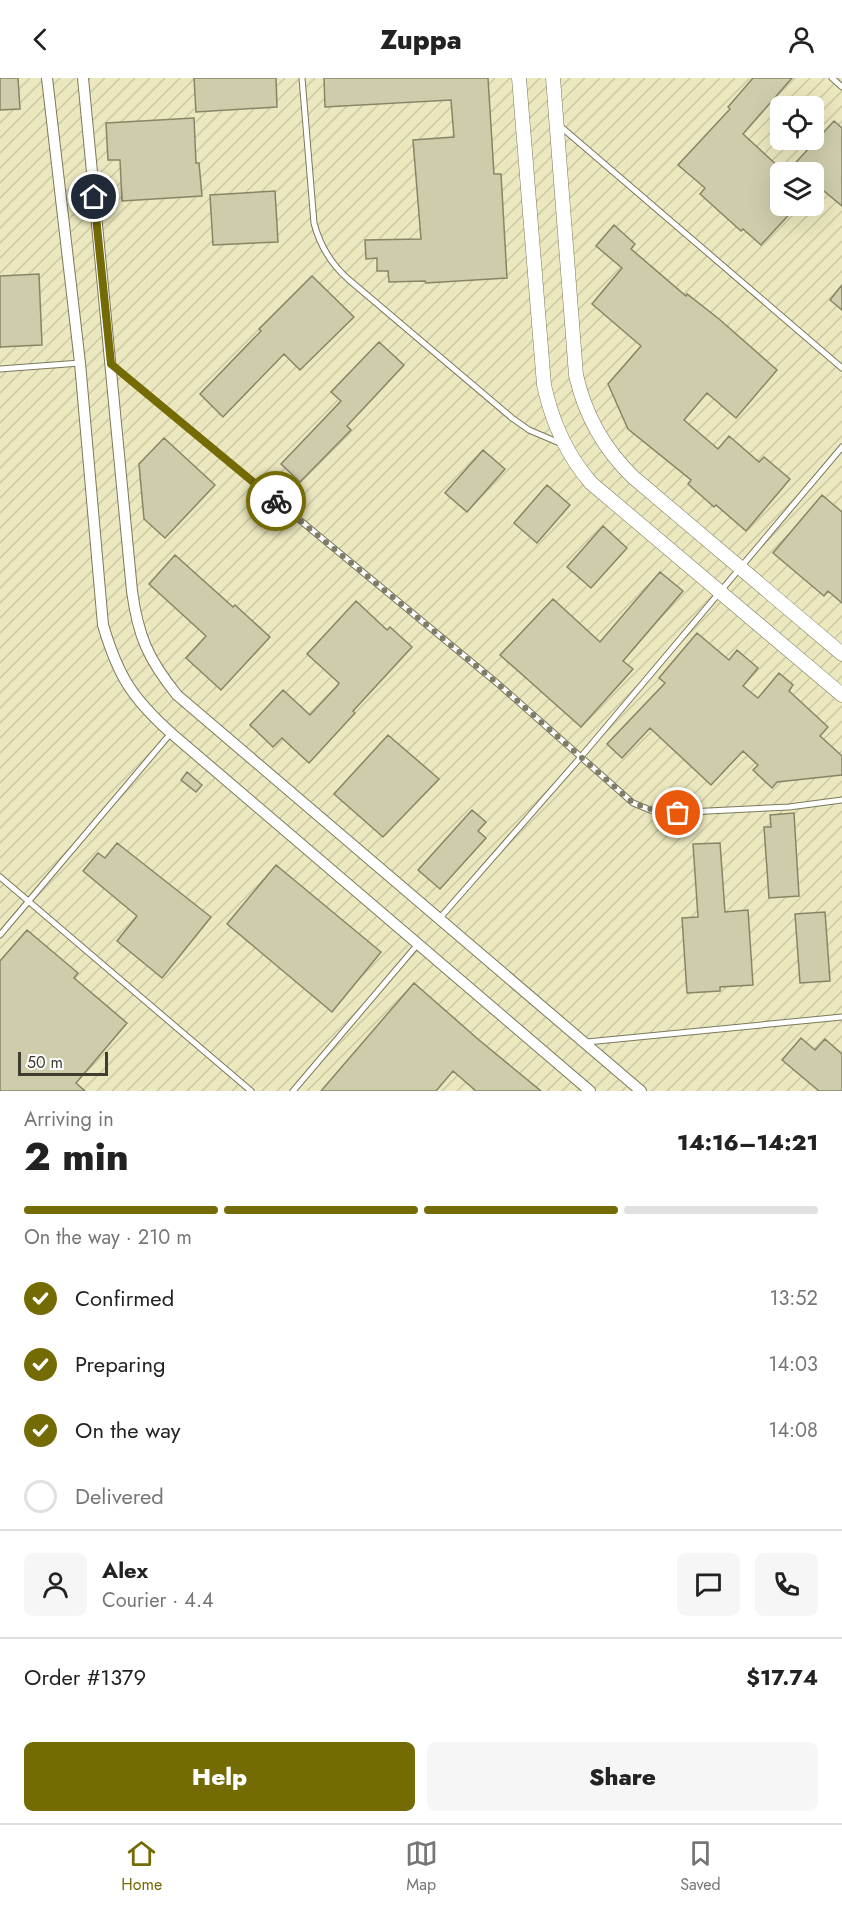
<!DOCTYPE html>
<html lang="en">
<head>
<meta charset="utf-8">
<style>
	:root { --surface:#fff; --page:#f6f6f6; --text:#222; --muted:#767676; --line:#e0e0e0; --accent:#746b05 }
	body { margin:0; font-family:Jost,sans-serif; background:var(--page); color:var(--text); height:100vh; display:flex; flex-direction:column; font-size:22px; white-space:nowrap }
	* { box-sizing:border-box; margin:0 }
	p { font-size:20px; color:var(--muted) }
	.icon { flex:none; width:33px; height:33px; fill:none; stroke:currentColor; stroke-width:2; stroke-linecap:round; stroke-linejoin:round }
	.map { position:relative; height:1013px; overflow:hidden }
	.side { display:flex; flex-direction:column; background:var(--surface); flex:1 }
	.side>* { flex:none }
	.controls { position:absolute; left:770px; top:18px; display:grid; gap:12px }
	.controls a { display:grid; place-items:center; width:54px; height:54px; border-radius:9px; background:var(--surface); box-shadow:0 6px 24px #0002; font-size:30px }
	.scale { position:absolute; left:18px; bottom:15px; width:90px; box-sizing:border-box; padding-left:6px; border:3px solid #3e3d30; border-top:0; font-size:16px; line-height:21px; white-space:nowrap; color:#3e3d30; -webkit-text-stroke:4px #fff; paint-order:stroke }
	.pin { position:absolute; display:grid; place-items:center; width:51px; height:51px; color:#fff; margin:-26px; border:3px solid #fff; border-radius:50%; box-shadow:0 2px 6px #0007 }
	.courier { position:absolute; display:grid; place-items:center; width:60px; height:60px; margin:-30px; border:4px solid #746b05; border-radius:50%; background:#fff; color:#222; box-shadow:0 2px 8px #0007 }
	.overview em { font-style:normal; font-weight:800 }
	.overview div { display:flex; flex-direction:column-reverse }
	.overview { display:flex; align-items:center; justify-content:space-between; height:102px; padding:0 24px }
	h1 { font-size:39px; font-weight:800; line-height:45px }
	.bar { display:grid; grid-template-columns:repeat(4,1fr); gap:9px 6px; align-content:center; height:72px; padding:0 24px }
	.bar i { height:8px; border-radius:4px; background:var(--line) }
	.bar .current { background:var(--accent) }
	.bar p { grid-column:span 4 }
	.line { display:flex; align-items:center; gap:15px; padding:0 24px; border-top:2px solid var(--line) }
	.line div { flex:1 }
	.round { display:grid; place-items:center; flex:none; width:63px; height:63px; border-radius:9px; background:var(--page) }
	ol { padding:0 24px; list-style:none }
	li { display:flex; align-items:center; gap:18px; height:66px }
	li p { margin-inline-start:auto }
	li .icon { padding:6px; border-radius:50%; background:var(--accent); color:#fff; stroke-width:4 }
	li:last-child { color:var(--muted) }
	li i { width:33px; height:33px; border:3px solid var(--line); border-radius:50% }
	.cta { display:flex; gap:12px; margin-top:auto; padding:12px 24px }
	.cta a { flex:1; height:69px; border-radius:9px; background:var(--accent); color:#fff; font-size:24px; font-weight:800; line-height:69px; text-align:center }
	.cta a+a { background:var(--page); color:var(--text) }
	header { display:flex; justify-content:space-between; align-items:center; height:78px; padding:0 24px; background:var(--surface); font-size:27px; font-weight:800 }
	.tab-bar { display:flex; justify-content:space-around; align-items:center; height:84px; border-top:2px solid var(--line); background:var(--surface); font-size:16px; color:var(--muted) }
	.tab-bar a { display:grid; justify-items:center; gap:3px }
	.tab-bar .current { color:var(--accent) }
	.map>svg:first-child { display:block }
</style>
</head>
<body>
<header><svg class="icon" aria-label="back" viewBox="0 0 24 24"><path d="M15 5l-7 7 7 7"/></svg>Zuppa<svg class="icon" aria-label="person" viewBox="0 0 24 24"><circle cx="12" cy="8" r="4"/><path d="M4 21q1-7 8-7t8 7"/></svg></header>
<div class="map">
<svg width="842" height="1013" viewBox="0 0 842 1013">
	<defs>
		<pattern id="industrial-furrows" width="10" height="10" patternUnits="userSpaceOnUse" patternTransform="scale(1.5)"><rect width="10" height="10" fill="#ebe8bf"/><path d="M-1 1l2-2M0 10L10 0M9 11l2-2" fill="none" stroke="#cbc8a4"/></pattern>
	</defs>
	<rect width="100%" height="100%" fill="#f5f3d2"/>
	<!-- industrial -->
	<path fill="url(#industrial-furrows)" fill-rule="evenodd" d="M0 0H842V1013H0ZM780 28H813V62H780ZM780 94H813V128H780Z"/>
	<!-- building -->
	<path fill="#cfccac" stroke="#888567" stroke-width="1.5" d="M0 0H18L20 31 0 32Z
		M194 0H276L277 29 196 34Z
		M324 0H488L494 96H501L507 200 426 205 425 203 389 204 388 193H377V180L366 181 365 162 421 161 413 62 454 59 451 22 325 29Z
		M753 0H792L743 56 780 90V128H797L761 167 743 151 741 153 700 116 705 110 678 87 730 31 728 29Z
		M194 40 196 85H199L202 118 122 123 120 82H108L106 45Z
		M834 43 842 50V128L813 104V94H787Z
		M275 113 278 164 213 167 210 117Z
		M614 147 635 166 631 171 686 218 687 216 719 241 777 292 736 340 707 315 684 342 718 371 729 358 759 384 764 379 790 401 746 453 716 427 714 429 688 406 691 402 628 351 608 306 641 268 592 226 622 190 596 168Z
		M39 196 42 267 0 269V198Z
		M312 198 354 239 300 292 284 276 223 339 200 316 261 253 259 251Z
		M842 207V232L830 222Z
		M379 264 404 287 347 348 351 352 300 404 281 386 341 323 331 314Z
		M164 360 215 407 165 460 144 441 139 386Z
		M483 372 505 391 467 434 445 415Z
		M547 407 570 427 537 465 514 445Z
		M822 417 842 434V525L828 513 824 518 773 475Z
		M603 448 627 470 591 510 567 489Z
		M175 477 233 529 235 527 270 559 221 612 186 580 206 558 149 506Z
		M660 494 683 513 623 583 633 591 581 649 500 577 553 521 600 564Z
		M356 523 387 552 390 549 412 569 353 633 355 635 309 685 282 660 273 669 250 647 283 612 310 637 337 608 339 605 307 576Z
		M697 555 729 582 737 572 758 590 743 608 758 620 779 595 793 607 789 613 828 649 820 658 842 678V697L777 704 772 710 753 692 758 687 743 673 711 707 650 650 622 680 607 666 665 605 659 600Z
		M388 657 439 701 383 759 334 716Z
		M187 694 202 707 196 714 181 702Z
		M472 732 486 744 478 753 486 760 440 811 418 792Z
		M794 735 799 818 769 820 764 749H771L770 737Z
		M117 765 211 839 162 900 117 863 137 838 83 793 98 775 105 780Z
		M720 765 725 834 748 832 753 907 720 909V913L687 915 682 840 698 839 693 766Z
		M276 787 381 874 332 934 227 846Z
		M825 834 830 903 800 905 795 836Z
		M27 852 78 895 74 900 127 945 76 1005 85 1013H0V883Z
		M414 905 479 962 541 1013H476L453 993 436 1013H321Z
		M801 960 815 972 825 961 842 976V1013H819L782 982Z"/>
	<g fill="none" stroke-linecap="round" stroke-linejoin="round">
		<defs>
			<path id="service" d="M302 0 314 145C320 168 330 185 348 201L512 340 529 352 562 366
				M832 0 842 9
				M560 48 842 290
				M112 287 497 605 633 725 650 732 668 735 789 729 842 722
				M0 291 80 285
				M0 799 251 1013
				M439 841 580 680 842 369
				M0 857 171 655
				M587 964 842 939
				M293 1013 418 866"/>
			<path id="minor" d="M47 0 80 285 103 547C118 598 132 620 171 655L590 1013
				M83 0 132 513C138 558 148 581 177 617L641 1013"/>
			<path id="tertiary" d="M519 0 544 307C552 344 566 376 591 405L842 617
				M553 0 576 297C585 337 603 370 633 399L842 576"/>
		</defs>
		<!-- service casing -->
		<use href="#service" stroke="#7b795b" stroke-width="7"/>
		<!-- minor casing -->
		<use href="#minor" stroke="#7b795b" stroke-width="12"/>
		<!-- tertiary casing -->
		<use href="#tertiary" stroke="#7b795b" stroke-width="15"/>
		<!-- service -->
		<use href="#service" stroke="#fff" stroke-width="5"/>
		<!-- minor -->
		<use href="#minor" stroke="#fff" stroke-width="10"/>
		<!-- tertiary -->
		<use href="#tertiary" stroke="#fff" stroke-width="14"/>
	</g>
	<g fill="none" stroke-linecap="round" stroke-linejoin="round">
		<!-- done -->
		<path stroke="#7e7d69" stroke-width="6" stroke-dasharray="0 10.8" d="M276 423 497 605 633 725 659 734 678 735"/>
		<!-- route -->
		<path stroke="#746b05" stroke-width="8" d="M94 119 111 286 276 423"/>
	</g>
</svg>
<div class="controls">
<a><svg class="icon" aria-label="locate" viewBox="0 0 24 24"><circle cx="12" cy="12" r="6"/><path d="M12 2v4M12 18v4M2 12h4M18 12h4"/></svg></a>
<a><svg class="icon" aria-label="layers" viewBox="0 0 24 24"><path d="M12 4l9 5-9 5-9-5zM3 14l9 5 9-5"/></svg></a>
</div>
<div class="scale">50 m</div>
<div class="pin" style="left:678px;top:735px;background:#ea580c"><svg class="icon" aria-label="bag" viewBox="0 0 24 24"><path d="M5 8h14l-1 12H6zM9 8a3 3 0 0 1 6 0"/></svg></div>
<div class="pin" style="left:94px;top:119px;background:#1f2937"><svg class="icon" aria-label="home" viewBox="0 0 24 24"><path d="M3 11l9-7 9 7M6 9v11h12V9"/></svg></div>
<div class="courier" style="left:276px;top:423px"><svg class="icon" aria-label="bike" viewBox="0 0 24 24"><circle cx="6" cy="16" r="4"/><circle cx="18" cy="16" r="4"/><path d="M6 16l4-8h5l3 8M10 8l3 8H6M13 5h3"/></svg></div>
</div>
<section class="side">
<div class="overview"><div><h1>2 min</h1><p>Arriving in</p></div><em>14:16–14:21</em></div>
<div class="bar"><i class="current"></i><i class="current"></i><i class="current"></i><i></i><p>On the way · 210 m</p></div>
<ol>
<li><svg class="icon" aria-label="check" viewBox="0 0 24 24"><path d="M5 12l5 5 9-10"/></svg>Confirmed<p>13:52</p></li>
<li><svg class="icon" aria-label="check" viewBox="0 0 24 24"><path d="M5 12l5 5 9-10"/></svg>Preparing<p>14:03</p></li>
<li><svg class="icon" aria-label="check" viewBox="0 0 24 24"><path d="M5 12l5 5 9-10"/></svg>On the way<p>14:08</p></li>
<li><i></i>Delivered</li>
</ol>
<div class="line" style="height:108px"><a class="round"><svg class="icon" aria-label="person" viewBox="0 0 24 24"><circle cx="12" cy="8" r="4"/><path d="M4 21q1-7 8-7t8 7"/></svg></a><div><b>Alex</b><p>Courier · 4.4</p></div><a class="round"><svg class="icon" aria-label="chat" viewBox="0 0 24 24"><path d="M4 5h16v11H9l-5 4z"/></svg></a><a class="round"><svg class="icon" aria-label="phone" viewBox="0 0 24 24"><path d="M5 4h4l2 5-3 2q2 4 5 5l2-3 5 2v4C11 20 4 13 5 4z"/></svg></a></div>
<div class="line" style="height:78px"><div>Order #1379</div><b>$17.74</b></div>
<div class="cta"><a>Help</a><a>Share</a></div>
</section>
<nav class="tab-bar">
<a class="current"><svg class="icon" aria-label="home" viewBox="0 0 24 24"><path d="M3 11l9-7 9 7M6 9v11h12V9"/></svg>Home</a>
<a><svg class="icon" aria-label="map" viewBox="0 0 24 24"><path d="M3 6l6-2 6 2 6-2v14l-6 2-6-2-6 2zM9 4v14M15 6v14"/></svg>Map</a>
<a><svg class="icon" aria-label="saved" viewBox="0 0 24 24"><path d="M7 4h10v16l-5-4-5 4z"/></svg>Saved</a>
</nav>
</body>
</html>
